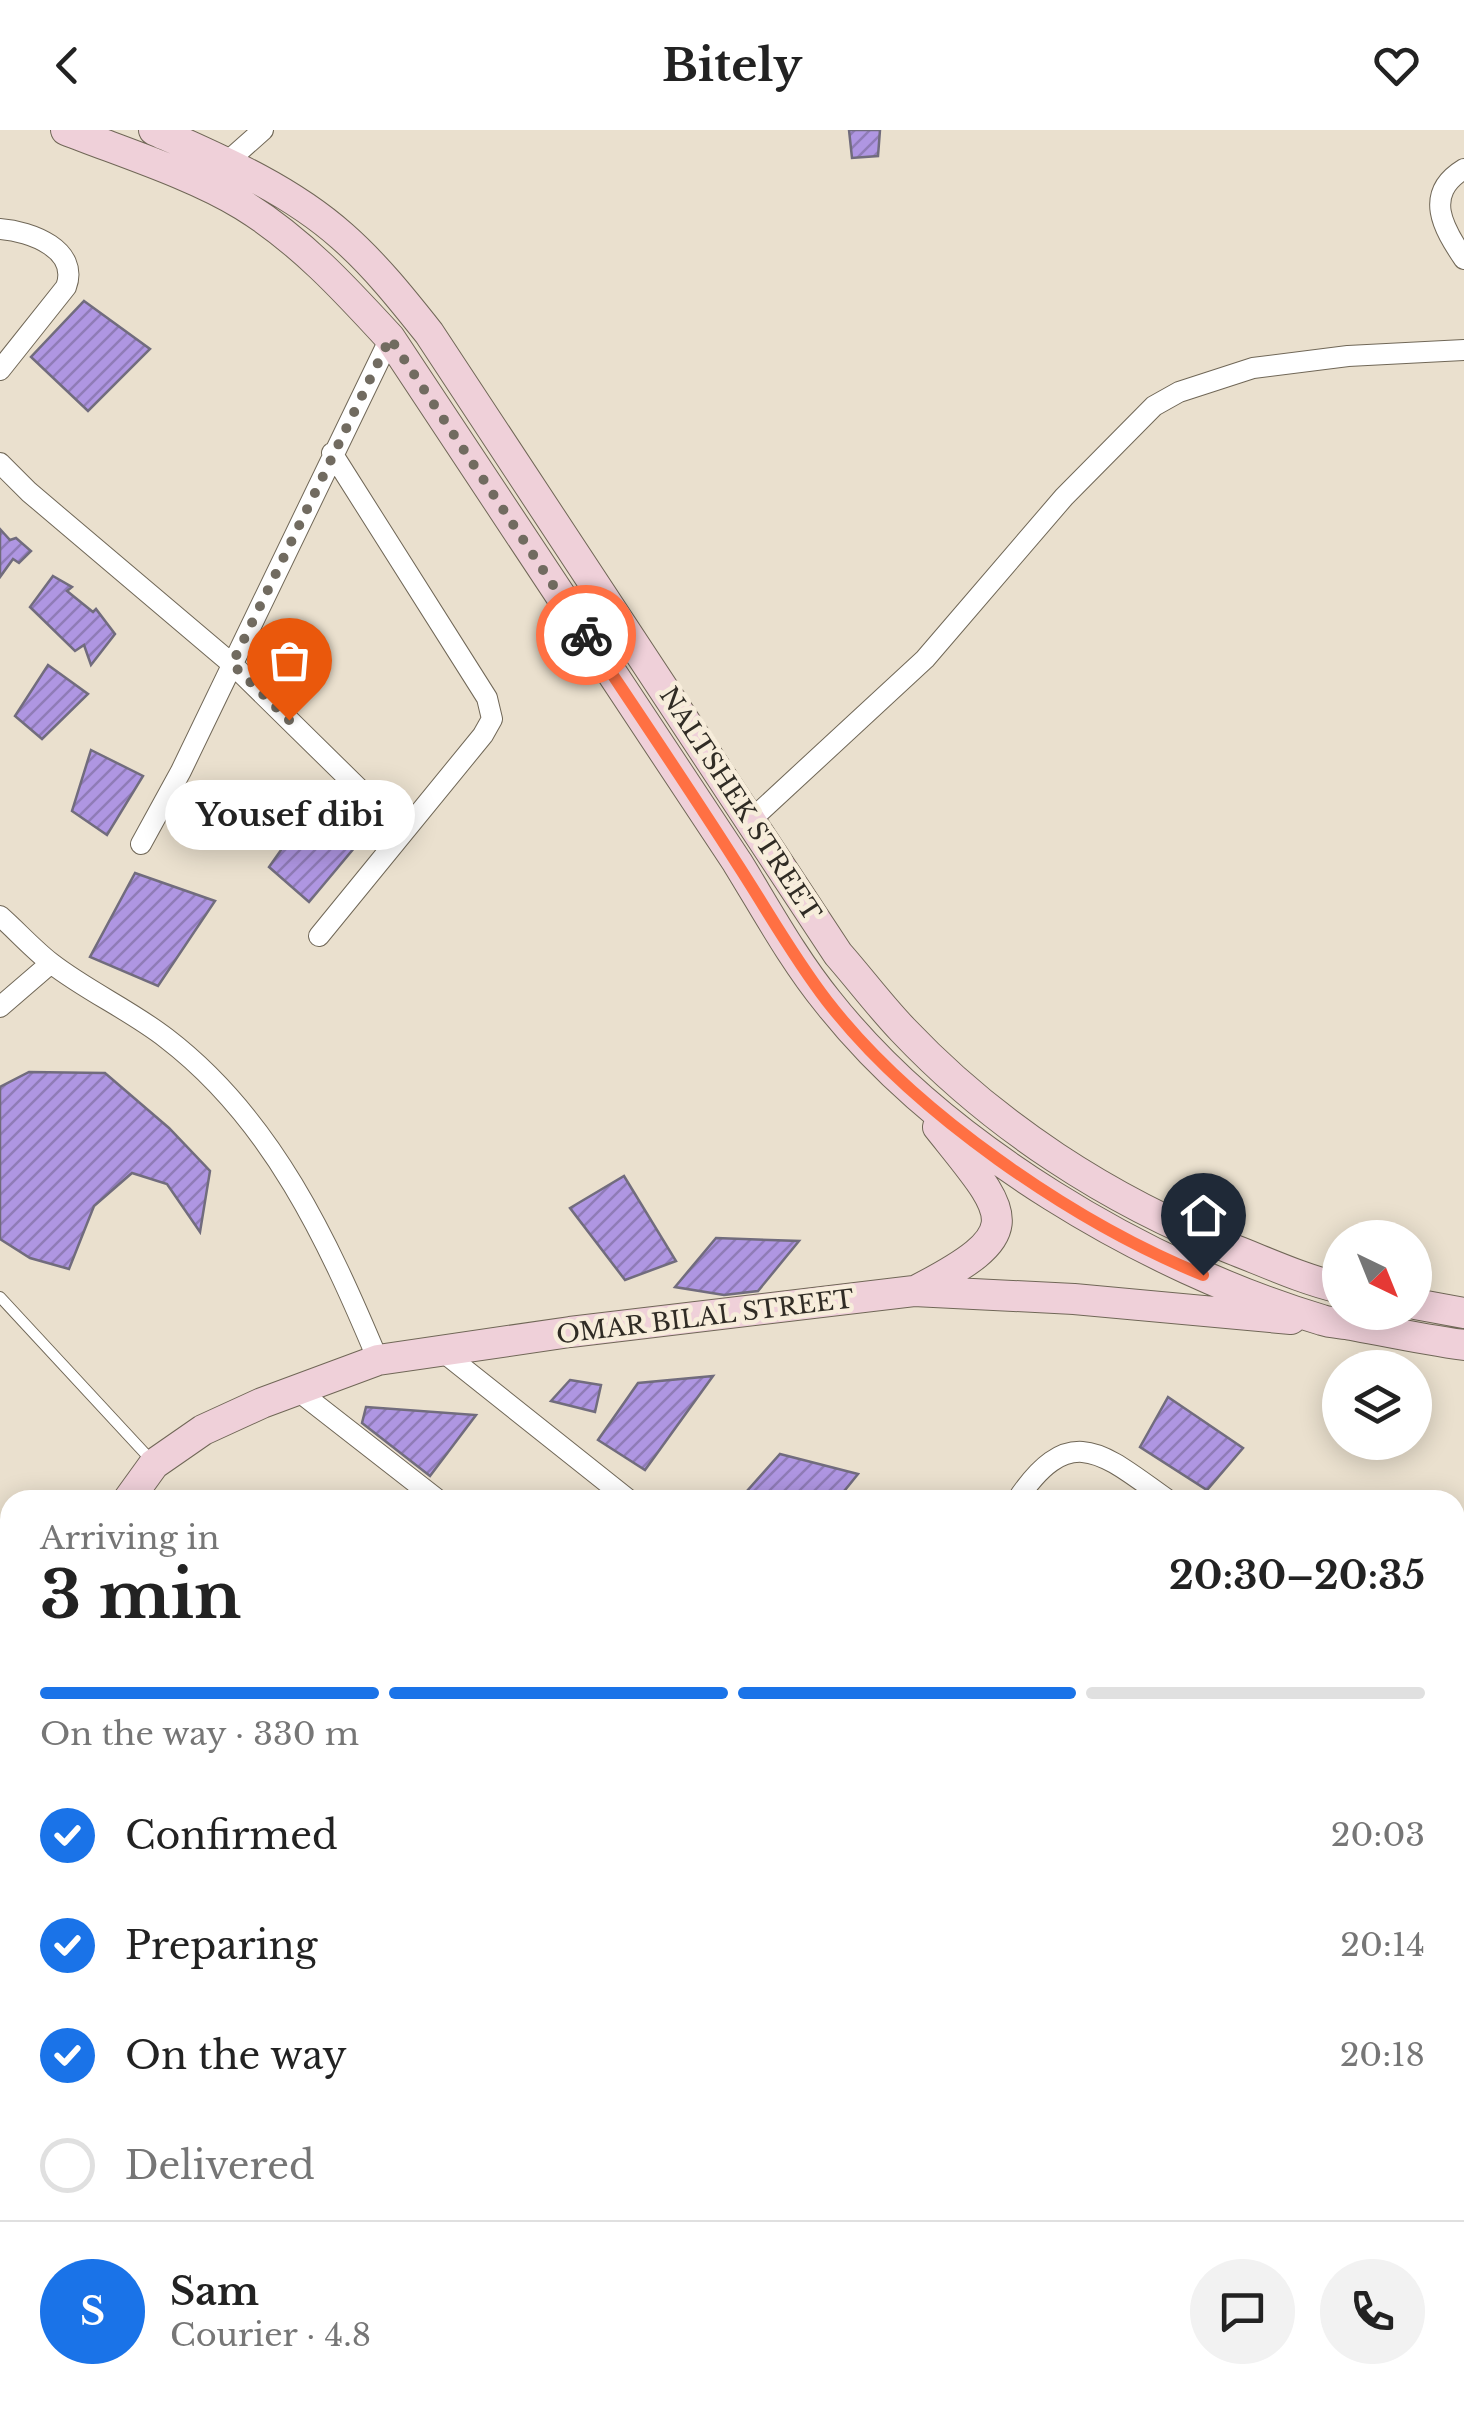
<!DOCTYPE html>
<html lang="en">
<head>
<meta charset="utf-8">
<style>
	:root { --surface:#fff; --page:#f2f2f2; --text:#222; --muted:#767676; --line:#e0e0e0; --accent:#1a73e8 }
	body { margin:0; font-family:"Libre Baskerville",serif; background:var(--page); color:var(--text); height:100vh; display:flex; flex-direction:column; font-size:38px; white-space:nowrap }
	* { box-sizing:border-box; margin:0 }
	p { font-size:32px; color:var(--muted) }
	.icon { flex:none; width:55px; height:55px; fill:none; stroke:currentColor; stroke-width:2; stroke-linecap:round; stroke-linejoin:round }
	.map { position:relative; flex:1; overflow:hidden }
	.side { position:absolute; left:0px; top:1360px; width:1465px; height:932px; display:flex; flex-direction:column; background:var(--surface); border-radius:30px 30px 0 0; box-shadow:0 5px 25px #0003 }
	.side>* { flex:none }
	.needle { width:65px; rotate:137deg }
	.buttons { position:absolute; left:1322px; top:1090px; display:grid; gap:20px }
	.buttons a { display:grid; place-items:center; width:110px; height:110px; border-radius:50%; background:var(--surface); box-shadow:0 5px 25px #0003; font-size:50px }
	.pin { position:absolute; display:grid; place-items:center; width:85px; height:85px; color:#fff; margin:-102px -42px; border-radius:50% 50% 50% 0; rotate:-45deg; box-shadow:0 0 10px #0007 }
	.pin .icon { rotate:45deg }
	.courier { position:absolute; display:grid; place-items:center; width:100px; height:100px; margin:-50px; border:8px solid #ff7043; border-radius:50%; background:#fff; color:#222; box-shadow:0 2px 12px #0007 }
	.bubble { position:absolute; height:70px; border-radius:35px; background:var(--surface); box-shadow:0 5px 25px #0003; font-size:32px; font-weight:700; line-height:70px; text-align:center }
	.overview em { font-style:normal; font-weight:700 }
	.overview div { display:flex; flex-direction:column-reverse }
	.overview { display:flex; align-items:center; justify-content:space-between; height:170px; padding:0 40px }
	h1 { font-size:65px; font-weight:700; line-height:75px }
	.bar { display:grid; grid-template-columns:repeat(4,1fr); gap:15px 10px; align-content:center; height:120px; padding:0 40px }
	.bar i { height:12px; border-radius:8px; background:var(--line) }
	.bar .current { background:var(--accent) }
	.bar p { grid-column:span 4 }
	.line { display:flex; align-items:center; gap:25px; padding:0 40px; border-top:2px solid var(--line) }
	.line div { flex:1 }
	.round { display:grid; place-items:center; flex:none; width:105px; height:105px; border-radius:52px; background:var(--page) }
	ol { padding:0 40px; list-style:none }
	li { display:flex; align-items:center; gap:30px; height:110px }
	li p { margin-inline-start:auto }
	li .icon { padding:10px; border-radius:50%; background:var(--accent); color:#fff; stroke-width:4 }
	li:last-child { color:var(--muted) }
	li i { width:55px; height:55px; border:5px solid var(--line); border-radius:50% }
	header { display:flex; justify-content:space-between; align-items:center; height:130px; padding:0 40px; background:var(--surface); font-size:45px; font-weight:700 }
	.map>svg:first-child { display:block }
</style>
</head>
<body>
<header><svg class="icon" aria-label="back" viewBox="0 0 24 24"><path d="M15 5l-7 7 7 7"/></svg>Bitely<svg class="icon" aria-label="heart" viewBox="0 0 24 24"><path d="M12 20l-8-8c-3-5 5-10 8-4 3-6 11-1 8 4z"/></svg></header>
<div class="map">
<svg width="1464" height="2291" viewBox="0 0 1464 2291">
	<defs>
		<pattern id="building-hatch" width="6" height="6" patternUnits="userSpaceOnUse" patternTransform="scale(2.5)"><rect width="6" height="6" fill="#af96e2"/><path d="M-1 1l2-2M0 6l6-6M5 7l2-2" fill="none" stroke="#8f7bb7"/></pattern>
	</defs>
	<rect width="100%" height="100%" fill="#eae0ce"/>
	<!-- building -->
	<path fill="url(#building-hatch)" stroke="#716c7d" stroke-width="2.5" d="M849 0H880L878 26 852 28Z
		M84 171 150 219 88 281 31 227Z
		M0 399 10 410 16 408 31 421 19 433 13 429 0 447Z
		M53 446 72 457 67 461 93 482 96 479 115 504 91 535 84 515 75 521 30 477Z
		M48 535 88 564 42 609 15 586Z
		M91 620 143 646 107 705 72 681Z
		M327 655 370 699 309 772 269 737Z
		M135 743 215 771 158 856 90 827Z
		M29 942 105 943 169 998 210 1041 200 1102 167 1054 132 1043 94 1076 69 1139 30 1128 0 1109V957Z
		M624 1046 676 1131 625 1150 570 1078Z
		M716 1108 799 1111 758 1161 724 1165 675 1157Z
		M713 1246 645 1340 598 1310 638 1253Z
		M570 1250 601 1255 595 1282 551 1271Z
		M1168 1267 1243 1318 1207 1360 1140 1317Z
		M366 1277 476 1285 430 1346 362 1293Z
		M780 1324 858 1344 837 1370H739Z"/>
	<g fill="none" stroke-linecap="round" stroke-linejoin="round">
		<defs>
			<path id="lane" d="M0 1167 152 1331"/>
			<path id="street" d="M227 32 263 0
				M1464 39C1423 64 1443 98 1464 129
				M0 99C31 101 80 120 66 157L0 240
				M0 333 29 362 232 534 402 701
				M752 689 925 529 1064 367 1154 276 1179 262 1253 238 1348 226 1464 220
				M141 714 181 641 390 208
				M0 786C17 801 33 819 51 833 87 861 130 880 166 908 272 989 328 1111 378 1230
				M319 806 483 605 492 589 487 568 332 323
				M0 877 51 833
				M443 1222 629 1370
				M297 1260 438 1370
				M1017 1370C1071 1289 1104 1325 1168 1370
				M1455 1559 1464 1542
				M1455 1571 1464 1578
				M0 1673 10 1685
				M1455 1967 1464 1972
				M0 2135 10 2145
				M1455 2211 1464 2216
				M0 2236 10 2227
				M217 2282 234 2291
				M973 2282 994 2291
				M280 2291 285 2282
				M1046 2291 1051 2282"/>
			<path id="secondary" d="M66 0C122 22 192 44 243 75 300 110 345 159 390 208L737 732C766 779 793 829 828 872 942 1016 1147 1138 1322 1190 1331 1193 1342 1193 1352 1195 1389 1202 1426 1210 1464 1215
				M154 0C219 29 288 58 342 106 375 135 402 169 429 203L838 824C860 849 880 876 903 900 994 996 1109 1071 1232 1119 1268 1133 1302 1149 1340 1158
				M917 1160C1031 1101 1009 1086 938 997
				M1415 1174 1464 1183
				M128 1370 154 1334 203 1300 262 1273 378 1230 570 1202 914 1161 1074 1169 1291 1189
				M0 1607 10 1589"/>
		</defs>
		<!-- lane casing -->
		<use href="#lane" stroke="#706757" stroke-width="12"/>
		<!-- street casing -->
		<use href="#street" stroke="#706757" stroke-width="22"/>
		<!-- secondary casing -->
		<use href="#secondary" stroke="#706757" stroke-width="32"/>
		<!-- lane -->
		<use href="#lane" stroke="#fff" stroke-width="10"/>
		<!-- street -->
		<use href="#street" stroke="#fff" stroke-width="20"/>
		<!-- secondary -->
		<use href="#secondary" stroke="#efd0d9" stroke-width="30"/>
	</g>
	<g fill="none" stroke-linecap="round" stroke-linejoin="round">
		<!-- done -->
		<path stroke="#716b60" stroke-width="10" stroke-dasharray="0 18" d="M289 590 232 534 390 208 586 505"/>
		<!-- route -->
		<path stroke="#ff7043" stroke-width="12" d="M586 505C636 580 687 655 736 732 766 778 793 827 827 871 913 982 1073 1092 1203 1145"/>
	</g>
	<g text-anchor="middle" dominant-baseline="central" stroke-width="9" stroke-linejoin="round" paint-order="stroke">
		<!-- street labels -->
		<g font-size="25" fill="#302c25" stroke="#f7eddb">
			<text transform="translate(740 674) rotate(57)">NALTSHEK STREET</text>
			<text transform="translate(705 1187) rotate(-7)">OMAR BILAL STREET</text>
		</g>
	</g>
</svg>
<div class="buttons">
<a><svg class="needle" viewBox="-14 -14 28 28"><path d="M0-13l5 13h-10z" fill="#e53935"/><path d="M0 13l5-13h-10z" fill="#767676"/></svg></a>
<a><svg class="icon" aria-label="layers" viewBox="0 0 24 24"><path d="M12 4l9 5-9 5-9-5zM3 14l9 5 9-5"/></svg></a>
</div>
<div class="pin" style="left:289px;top:590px;background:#ea580c"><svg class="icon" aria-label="bag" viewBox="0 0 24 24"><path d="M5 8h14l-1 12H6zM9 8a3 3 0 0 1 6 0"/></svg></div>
<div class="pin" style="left:1203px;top:1145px;background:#1f2937"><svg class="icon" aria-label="home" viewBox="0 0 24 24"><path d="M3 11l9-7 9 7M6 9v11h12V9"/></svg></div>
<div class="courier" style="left:586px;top:505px"><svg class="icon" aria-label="bike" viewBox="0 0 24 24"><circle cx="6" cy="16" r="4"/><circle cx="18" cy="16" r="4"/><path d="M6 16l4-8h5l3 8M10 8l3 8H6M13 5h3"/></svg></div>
<div class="bubble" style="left:165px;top:650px;width:250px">Yousef dibi</div>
<section class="side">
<div class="overview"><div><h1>3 min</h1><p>Arriving in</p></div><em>20:30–20:35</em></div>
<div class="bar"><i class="current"></i><i class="current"></i><i class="current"></i><i></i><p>On the way · 330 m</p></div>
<ol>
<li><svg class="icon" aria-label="check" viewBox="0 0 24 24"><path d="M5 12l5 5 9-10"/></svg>Confirmed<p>20:03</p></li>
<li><svg class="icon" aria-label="check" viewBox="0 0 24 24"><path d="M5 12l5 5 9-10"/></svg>Preparing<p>20:14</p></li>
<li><svg class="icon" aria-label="check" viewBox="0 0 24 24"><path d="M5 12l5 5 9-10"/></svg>On the way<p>20:18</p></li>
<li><i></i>Delivered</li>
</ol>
<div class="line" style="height:180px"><b class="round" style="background:var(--accent);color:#fff">S</b><div><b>Sam</b><p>Courier · 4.8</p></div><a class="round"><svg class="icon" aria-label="chat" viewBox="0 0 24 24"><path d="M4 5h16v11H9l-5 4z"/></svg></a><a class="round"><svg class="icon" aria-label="phone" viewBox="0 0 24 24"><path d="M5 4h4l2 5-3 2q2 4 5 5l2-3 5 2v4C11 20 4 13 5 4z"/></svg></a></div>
</section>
</div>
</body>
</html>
